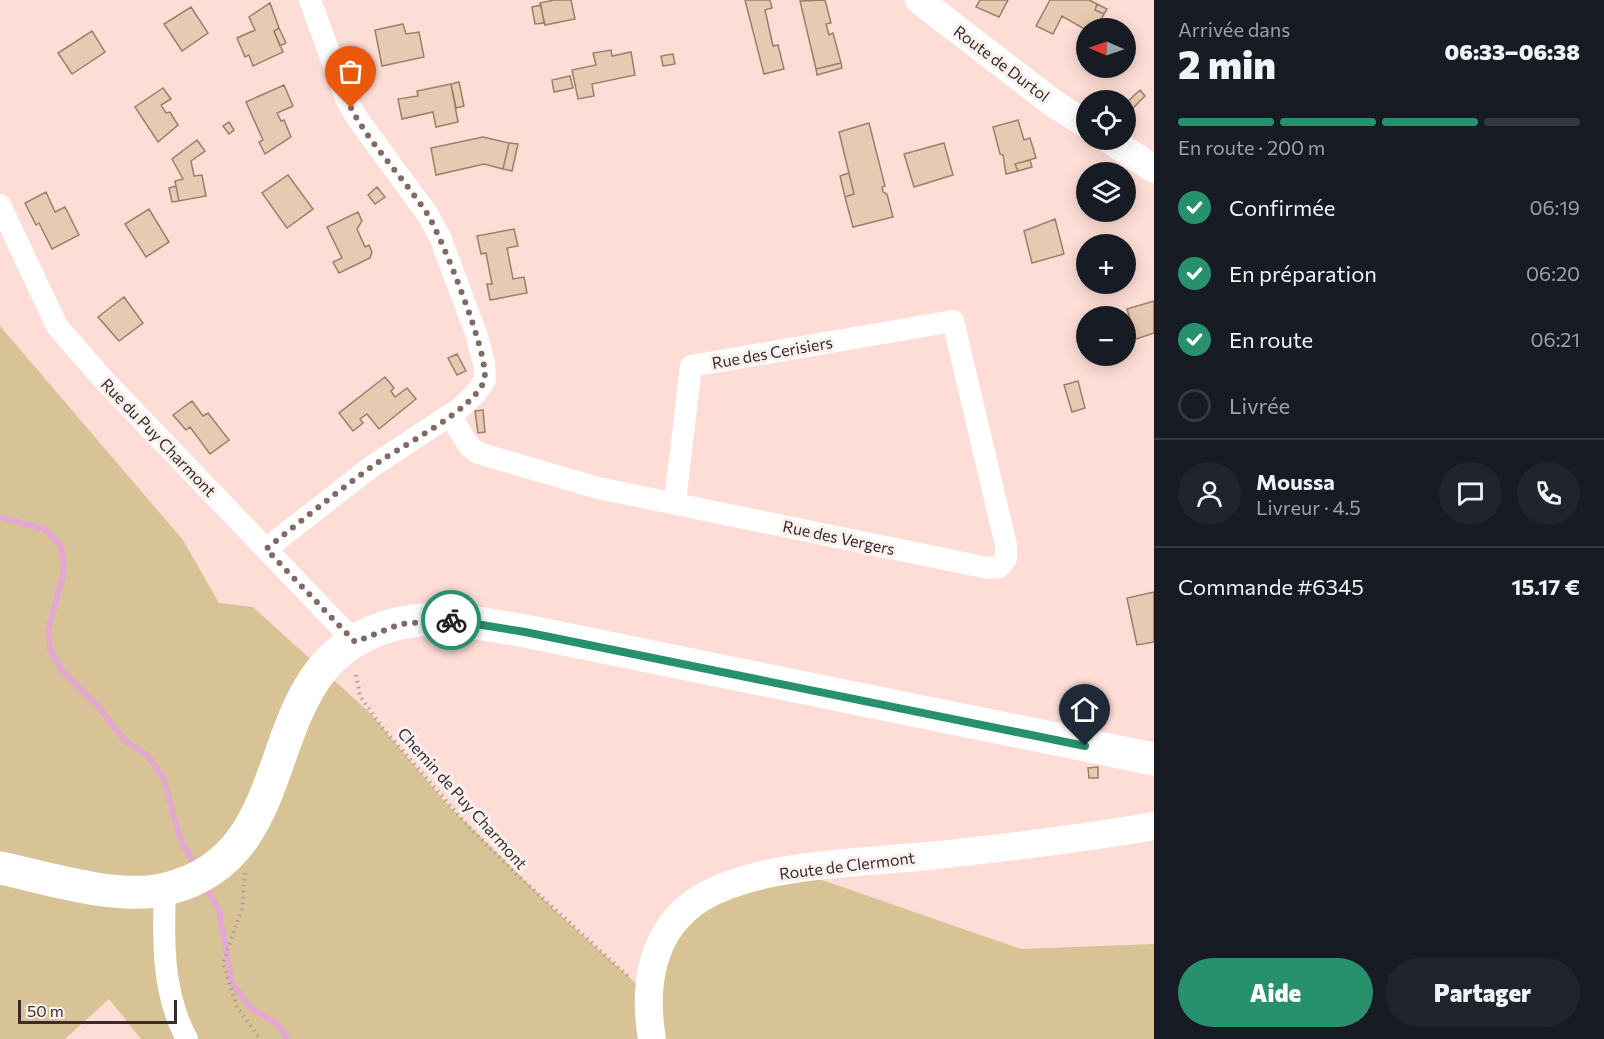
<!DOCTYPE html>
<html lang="fr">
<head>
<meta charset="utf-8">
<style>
	:root { --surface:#171b24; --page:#20242c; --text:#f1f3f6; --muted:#9ea1a6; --line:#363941; --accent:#27906d }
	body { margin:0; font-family:Commissioner,sans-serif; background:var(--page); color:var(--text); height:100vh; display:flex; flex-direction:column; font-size:22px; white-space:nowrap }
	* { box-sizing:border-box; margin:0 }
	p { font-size:20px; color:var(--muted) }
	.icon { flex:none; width:33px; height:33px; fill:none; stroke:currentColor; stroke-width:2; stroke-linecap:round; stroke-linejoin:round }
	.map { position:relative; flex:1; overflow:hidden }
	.sheet { display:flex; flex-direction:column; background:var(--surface); width:450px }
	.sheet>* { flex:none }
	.needle { width:39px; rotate:272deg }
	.fabs { position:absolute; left:1076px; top:18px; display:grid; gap:12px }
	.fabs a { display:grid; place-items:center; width:60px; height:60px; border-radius:50%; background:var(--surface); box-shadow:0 3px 15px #0003; font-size:30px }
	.scale { position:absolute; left:18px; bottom:15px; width:159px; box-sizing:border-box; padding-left:6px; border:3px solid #3b2c29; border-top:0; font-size:16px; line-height:21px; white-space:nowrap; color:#3b2c29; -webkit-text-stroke:4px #f9f1ef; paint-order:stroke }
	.pin { position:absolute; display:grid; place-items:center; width:51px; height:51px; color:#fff; margin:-62px -26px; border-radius:50% 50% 50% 0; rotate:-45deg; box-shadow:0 0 6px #0007 }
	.pin .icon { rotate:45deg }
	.courier { position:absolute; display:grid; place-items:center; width:60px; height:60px; margin:-30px; border:4px solid #27906d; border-radius:50%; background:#fff; color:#222; box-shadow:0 2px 8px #0007 }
	.overview em { font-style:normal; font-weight:800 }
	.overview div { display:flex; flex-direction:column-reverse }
	.overview { display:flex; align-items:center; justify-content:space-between; height:102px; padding:0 24px }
	h1 { font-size:39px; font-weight:800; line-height:45px }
	.bar { display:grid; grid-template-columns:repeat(4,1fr); gap:9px 6px; align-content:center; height:72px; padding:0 24px }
	.bar i { height:8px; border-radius:4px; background:var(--line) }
	.bar .current { background:var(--accent) }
	.bar p { grid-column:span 4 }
	.line { display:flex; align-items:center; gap:15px; padding:0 24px; border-top:2px solid var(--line) }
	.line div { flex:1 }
	.round { display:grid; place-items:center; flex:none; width:63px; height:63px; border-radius:32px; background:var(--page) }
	ol { padding:0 24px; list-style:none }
	li { display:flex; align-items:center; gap:18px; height:66px }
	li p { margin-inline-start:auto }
	li .icon { padding:6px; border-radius:50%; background:var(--accent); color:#fff; stroke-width:4 }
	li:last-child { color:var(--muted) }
	li i { width:33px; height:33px; border:3px solid var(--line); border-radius:50% }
	.action { display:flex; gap:12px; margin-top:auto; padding:12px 24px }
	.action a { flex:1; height:69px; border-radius:36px; background:var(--accent); color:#fff; font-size:24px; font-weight:800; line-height:69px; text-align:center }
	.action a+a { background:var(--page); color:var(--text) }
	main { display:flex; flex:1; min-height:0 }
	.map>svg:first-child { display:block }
</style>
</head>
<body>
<main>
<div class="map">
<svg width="1154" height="1039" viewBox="0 0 1154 1039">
	<rect width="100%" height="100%" fill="#feddd6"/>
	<!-- green -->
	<path fill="#d7c396" d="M0 326 183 540 219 603 253 607 370 713 445 802 560 915 649 995 674 920 802 873 1021 949 1154 944V1039H141L109 999 65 1039H0Z"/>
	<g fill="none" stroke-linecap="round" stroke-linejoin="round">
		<!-- stream -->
		<path stroke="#e4a7d0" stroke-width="6" d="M0 517 44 529 61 545 64 572 48 630 50 649 61 669 97 705 124 740 146 754 163 777 180 838 195 866
			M204 883 219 910 232 983 250 1007 280 1026 287 1039"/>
	</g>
	<!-- building -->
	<path fill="#e8cab2" stroke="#9b7f6a" stroke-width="1.5" d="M554 0H571L575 19 545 25 540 3Z
		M745 0H770L772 8 765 10 773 46 778 45 784 69 764 74Z
		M825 0 831 23 826 24 829 35 833 33 841 63 816 69 800 1Z
		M980 0H1008L999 17 976 7Z
		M1050 0H1089L1097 4 1095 10 1104 14 1097 28 1086 30 1062 16 1053 34 1036 26Z
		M270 3 279 28 274 31 283 52 253 66 249 55 245 57 237 38 255 30 249 17Z
		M1097 4 1107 9 1104 14 1095 10Z
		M541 5 544 23 535 24 532 7Z
		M191 7 208 33 182 51 164 24Z
		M403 24 406 34 419 32 424 57 382 66 375 30Z
		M279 28 286 43 280 46 274 31Z
		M92 31 105 52 72 74 58 53Z
		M611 50 612 56 631 52 635 75 592 84 594 96 578 99 572 70 596 65 593 53Z
		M673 54 675 64 663 66 661 56Z
		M841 63 842 68 817 75 816 69Z
		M570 76 573 88 554 92 552 80Z
		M459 82 464 106 456 108 451 84Z
		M451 84 458 122 436 127 433 112 402 119 398 99 418 96 417 91Z
		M284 85 293 106 277 113 281 121 284 120 291 137 265 154 259 142 263 140 246 102Z
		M163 88 171 99 161 105 166 113 170 112 178 125 158 142 135 107Z
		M1140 90 1145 96 1128 113 1125 104Z
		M1018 120 1024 140 1030 138 1036 158 1015 164 1018 171 1006 174 1003 155 1000 154 993 127Z
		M229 122 234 130 229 134 223 126Z
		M869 123 885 186 882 187 883 192 887 194 893 217 853 227 845 197 854 194 839 132Z
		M483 137 509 143 503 169 484 164 436 175 431 148Z
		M197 140 205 151 191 161 194 176 202 175 206 196 179 201 175 181 183 179 172 159Z
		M509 143 518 144 512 171 503 169Z
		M944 143 953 175 914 187 904 154Z
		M1030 160 1032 167 1018 171 1015 164Z
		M849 173 854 194 845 197 840 176Z
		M288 175 313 209 287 228 262 193Z
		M176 186 179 201 172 202 169 188Z
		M377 187 385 197 375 204 368 195Z
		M46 192 55 212 65 207 79 235 52 249 39 223 36 225 25 203Z
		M149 209 169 242 146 257 125 224Z
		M358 212 362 221 357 229 365 247 369 245 372 252 370 258 339 273 333 262 342 258 327 227Z
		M1055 219 1064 254 1032 263 1024 231Z
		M514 229 518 246 507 248 513 279 524 277 527 293 490 300 487 284H492L486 253 481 254 477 236Z
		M124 297 143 323 119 341 98 317Z
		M1154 301V333L1136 339 1127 309Z
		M457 354 466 371 457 375 448 358Z
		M385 377 394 388 391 391 395 397 407 388 416 399 379 429 367 414 360 419 363 423 353 431 339 413Z
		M1078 381 1085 408 1072 412 1064 385Z
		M192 401 203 416 208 413 229 440 210 454 190 427 186 430 173 415Z
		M483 410 485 432 478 433 475 411Z
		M1154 592V642L1137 645 1127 598Z
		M1098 767V778H1089L1088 768Z"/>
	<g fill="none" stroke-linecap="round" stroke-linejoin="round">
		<!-- path -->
		<path stroke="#b69c96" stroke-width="4" stroke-dasharray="1.5 4.5" stroke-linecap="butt" d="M356 675 360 696 381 726 468 826 512 870 628 976
			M245 873 242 908 223 963 237 1007 260 1039"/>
		<!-- minor -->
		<path stroke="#fff" stroke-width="22" d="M0 205 57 326 101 377 355 642
			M450 415 469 446 478 453 598 488 988 568 999 567 1006 559V545L953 321 691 366 675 502
			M266 549 371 467 459 409 475 394 485 380 484 364 477 336 440 237 428 215 357 118 347 101 310 0
			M165 890C163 940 162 993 187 1039"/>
		<!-- tertiary -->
		<path stroke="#fff" stroke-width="28" d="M919 0 1053 103 1086 124
			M1110 140 1154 169
			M652 1039C643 986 651 929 701 898 759 863 860 863 928 856 1004 848 1079 839 1154 826"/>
		<!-- secondary -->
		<path stroke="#fff" stroke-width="33" d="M0 868C48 878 118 901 166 889 319 853 240 647 412 621 449 616 488 625 525 631L1154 759"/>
	</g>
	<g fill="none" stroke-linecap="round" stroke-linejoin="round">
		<!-- done -->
		<path stroke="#7f6a66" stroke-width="6" stroke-dasharray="0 10.8" d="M351 108C371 146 404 178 428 215 441 236 492 361 484 381 472 412 398 447 370 468 334 494 300 522 266 549L355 642 400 624 451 620"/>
		<!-- route -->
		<path stroke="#27906d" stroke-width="8" d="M451 620 525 632 1085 746"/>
	</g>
	<g text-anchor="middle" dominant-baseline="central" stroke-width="6" stroke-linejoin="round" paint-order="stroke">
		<!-- street labels -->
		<g font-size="16" fill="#3b2c29" stroke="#f9f1ef">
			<text transform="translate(1002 63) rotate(37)">Route de Durtol</text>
			<text transform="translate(772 352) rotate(-10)">Rue des Cerisiers</text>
			<text transform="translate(159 437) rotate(46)">Rue du Puy Charmont</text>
			<text transform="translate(839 537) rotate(12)">Rue des Vergers</text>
			<text transform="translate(463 798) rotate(48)">Chemin de Puy Charmont</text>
			<text transform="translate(847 865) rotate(-7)">Route de Clermont</text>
		</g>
	</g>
</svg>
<div class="fabs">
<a><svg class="needle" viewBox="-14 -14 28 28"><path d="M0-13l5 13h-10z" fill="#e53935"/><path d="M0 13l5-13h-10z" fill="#9ea1a6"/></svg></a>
<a><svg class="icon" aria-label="locate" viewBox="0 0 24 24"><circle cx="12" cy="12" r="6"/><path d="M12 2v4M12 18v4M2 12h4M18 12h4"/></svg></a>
<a><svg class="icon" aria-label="layers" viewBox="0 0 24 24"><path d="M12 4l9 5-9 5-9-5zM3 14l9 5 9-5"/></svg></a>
<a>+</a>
<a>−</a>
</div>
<div class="scale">50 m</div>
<div class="pin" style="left:351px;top:108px;background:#ea580c"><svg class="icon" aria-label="bag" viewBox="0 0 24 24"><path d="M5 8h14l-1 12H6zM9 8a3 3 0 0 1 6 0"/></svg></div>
<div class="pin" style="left:1085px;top:746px;background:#1f2937"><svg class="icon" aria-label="home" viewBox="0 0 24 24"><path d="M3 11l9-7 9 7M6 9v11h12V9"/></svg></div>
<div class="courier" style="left:451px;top:620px"><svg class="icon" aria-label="bike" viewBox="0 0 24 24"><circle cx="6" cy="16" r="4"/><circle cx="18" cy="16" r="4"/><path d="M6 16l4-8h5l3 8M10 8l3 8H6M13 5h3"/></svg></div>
</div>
<section class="sheet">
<div class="overview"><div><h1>2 min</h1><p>Arrivée dans</p></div><em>06:33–06:38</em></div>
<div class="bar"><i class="current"></i><i class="current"></i><i class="current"></i><i></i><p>En route · 200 m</p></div>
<ol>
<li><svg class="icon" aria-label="check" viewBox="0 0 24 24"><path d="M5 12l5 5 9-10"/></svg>Confirmée<p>06:19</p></li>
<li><svg class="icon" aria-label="check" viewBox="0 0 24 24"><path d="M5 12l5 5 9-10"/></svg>En préparation<p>06:20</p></li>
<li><svg class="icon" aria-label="check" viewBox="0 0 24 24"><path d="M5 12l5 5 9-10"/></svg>En route<p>06:21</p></li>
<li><i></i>Livrée</li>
</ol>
<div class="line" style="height:108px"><a class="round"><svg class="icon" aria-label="person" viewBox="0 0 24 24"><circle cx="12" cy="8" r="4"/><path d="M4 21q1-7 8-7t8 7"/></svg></a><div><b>Moussa</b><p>Livreur · 4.5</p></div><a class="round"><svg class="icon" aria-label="chat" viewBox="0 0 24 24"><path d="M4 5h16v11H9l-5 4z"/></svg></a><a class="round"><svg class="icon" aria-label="phone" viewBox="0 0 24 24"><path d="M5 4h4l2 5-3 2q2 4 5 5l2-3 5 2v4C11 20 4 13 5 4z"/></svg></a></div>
<div class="line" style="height:78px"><div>Commande #6345</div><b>15.17 €</b></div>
<div class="action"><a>Aide</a><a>Partager</a></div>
</section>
</main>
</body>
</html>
